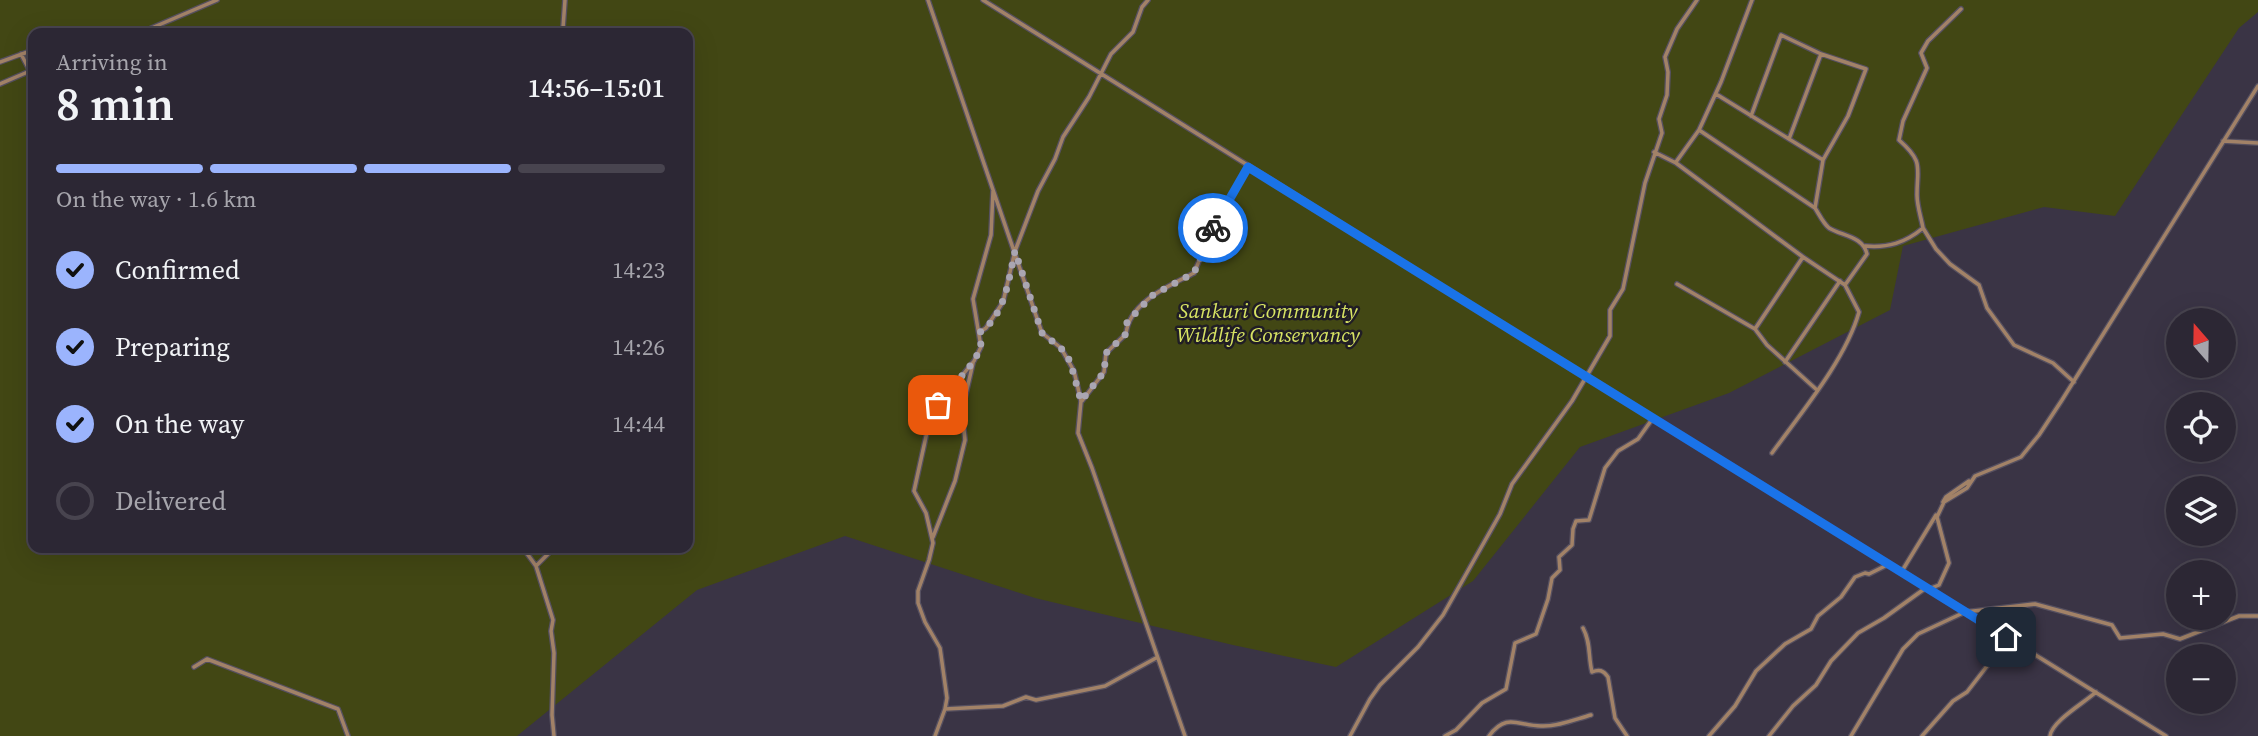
<!DOCTYPE html>
<html lang="en">
<head>
<meta charset="utf-8">
<style>
	:root { --surface:#2c2734; --page:#383340; --text:#f1f3f6; --muted:#a6a5ac; --line:#48444f; --accent:#9bb4fd }
	body { margin:0; font-family:"Source Serif 4",serif; background:var(--page); color:var(--text); height:100vh; display:flex; flex-direction:column; font-size:26px; white-space:nowrap }
	* { box-sizing:border-box; margin:0 }
	p { font-size:23px; color:var(--muted) }
	.icon { flex:none; width:38px; height:38px; fill:none; stroke:currentColor; stroke-width:2; stroke-linecap:round; stroke-linejoin:round }
	.map { position:relative; flex:1; overflow:hidden }
	.sheet { position:absolute; left:28px; top:28px; width:665px; height:525px; display:flex; flex-direction:column; background:var(--surface); border-radius:14px; box-shadow:0 7px 28px #0002,0 0 0 2px var(--line) }
	.sheet>* { flex:none }
	.needle { width:46px; rotate:340deg }
	.controls { position:absolute; left:2166px; top:308px; display:grid; gap:14px }
	.controls a { display:grid; place-items:center; width:70px; height:70px; border-radius:50%; background:var(--surface); box-shadow:0 7px 28px #0002,0 0 0 2px var(--line); font-size:35px }
	.pin { position:absolute; display:grid; place-items:center; width:60px; height:60px; color:#fff; margin:-30px; border-radius:14px; box-shadow:0 4px 10px #0006 }
	.courier { position:absolute; display:grid; place-items:center; width:70px; height:70px; margin:-35px; border:5px solid #1a73e8; border-radius:50%; background:#fff; color:#222; box-shadow:0 2px 9px #0007 }
	.headline em { font-style:normal; font-weight:600 }
	.headline div { display:flex; flex-direction:column-reverse }
	.headline { display:flex; align-items:center; justify-content:space-between; height:119px; padding:0 28px }
	h1 { font-size:46px; font-weight:600; line-height:52px }
	.bar { display:grid; grid-template-columns:repeat(4,1fr); gap:10px 7px; align-content:center; height:84px; padding:0 28px }
	.bar i { height:9px; border-radius:5px; background:var(--line) }
	.bar .on { background:var(--accent) }
	.bar p { grid-column:span 4 }
	ol { padding:0 28px; list-style:none }
	li { display:flex; align-items:center; gap:21px; height:77px }
	li p { margin-inline-start:auto }
	li .icon { padding:7px; border-radius:50%; background:var(--accent); color:#111; stroke-width:4 }
	li:last-child { color:var(--muted) }
	li i { width:38px; height:38px; border:4px solid var(--line); border-radius:50% }
	.map>svg:first-child { display:block }
</style>
</head>
<body>
<div class="map">
<svg width="2258" height="736" viewBox="0 0 2258 736">
	<rect width="100%" height="100%" fill="#3a3445"/>
	<!-- green -->
	<path fill="#424714" fill-rule="evenodd" d="M0 0H2258V12L2239 28 2115 216 2044 207 1903 246 1890 310 1729 393 1580 447 1473 581 1336 667 1233 645 1035 598 845 536 697 590 517 736H0ZM33 33H688V548H33Z"/>
	<g fill="none" stroke-linecap="round" stroke-linejoin="round">
		<defs>
			<path id="street" d="M565 0 563 28 566 33
				M928 0 1042 333 1061 348 1074 371 1081 401 1078 433 1092 468 1185 736
				M983 0C1376 247 1772 491 2166 736
				M140 33 217 0
				M0 62 33 50
				M0 84 30 71 21 54
				M1716 94 1823 160 1815 208C1819 214 1823 223 1829 228 1842 236 1863 236 1867 254L1845 285 1859 312C1846 359 1801 413 1772 453
				M1751 116 1781 35 1821 54 1866 69 1848 116 1823 160
				M1699 130 1815 208
				M1789 139 1821 54
				M2223 141 2258 143
				M1654 152 1676 163 1803 257
				M1676 162 1699 130 1721 82 1752 0
				M1923 228C1921 217 1917 206 1917 195 1917 167 1924 162 1899 140L1903 121 1927 68 1921 53 1928 41 1961 9
				M1865 246C1888 248 1905 243 1923 228L1936 249 1950 264 1979 285 1987 308 2014 345 2053 363 2074 382
				M1677 284 1755 329 1767 345 1817 390
				M1755 329 1803 257 1845 285
				M980 332 986 328 1003 302 1015 251 1038 191 1055 159 1063 137 1089 97 1111 54 1133 32 1142 7 1148 0
				M1785 362 1840 281
				M1082 401 1104 372 1106 353 1126 334C1129 302 1169 286 1194 273L1212 230 1248 167
				M1943 502 1946 497 1969 481
				M933 537 955 481 965 440 962 411 973 363
				M523 548 536 566 553 620 551 631 554 653 552 715 554 736
				M536 566 554 548
				M1902 571 1936 515
				M1929 589 1939 585 1949 563 1937 517 1944 502 1967 488 1975 476 2021 457 2039 435 2062 400 2258 86
				M1583 628C1591 643 1588 656 1592 672 1599 669 1603 670 1608 677L1615 718 1627 736
				M194 667 207 659 338 709 348 736
				M945 709 1003 706 1026 697 1036 700 1105 686 1156 658
				M935 736 945 709 947 698 940 648 925 622 918 603V591L929 560 933 543 926 513 914 491 929 423 938 405 974 361 981 347 973 299 991 235 993 191
				M1350 736 1370 699 1380 685 1418 647 1443 615 1500 514 1512 484 1572 401 1610 336V310L1623 289 1645 183 1662 133 1659 119 1667 95 1668 72 1665 57 1677 29 1697 0
				M1445 736 1456 730 1482 703 1506 689 1515 643 1536 634 1548 599 1552 578 1560 570 1559 557 1572 545 1573 529 1576 521 1589 520 1605 468 1618 451 1638 439 1653 418
				M1489 736C1507 712 1518 726 1541 726 1557 727 1576 719 1591 715
				M1709 736 1735 706 1756 671 1785 644 1811 629 1818 616 1841 597 1855 577 1865 573 1869 574 1889 564
				M1769 736 1793 706 1816 685 1831 661 1858 633 1884 618 1927 587
				M1851 736 1903 649 1918 634 1965 612 2035 604 2112 625 2120 638 2163 634 2180 639 2239 616H2258
				M1922 736 1953 701 1967 692 2008 639
				M2050 736C2052 721 2084 703 2096 692"/>
		</defs>
		<!-- street casing -->
		<use href="#street" stroke="#565060" stroke-width="6"/>
		<!-- street -->
		<use href="#street" stroke="#a28267" stroke-width="3.5"/>
	</g>
	<g fill="none" stroke-linecap="round" stroke-linejoin="round">
		<!-- done -->
		<path stroke="#aaa6b2" stroke-width="7" stroke-dasharray="0 12.6" d="M938 405 974 361 981 347 980 332C1005 316 1009 278 1015 251L1042 333 1061 348 1070 361 1081 401 1104 372 1106 353 1126 334 1127 322 1153 295 1194 273 1213 228"/>
		<!-- route -->
		<path stroke="#1a73e8" stroke-width="9" d="M1213 228 1248 167 2006 637"/>
	</g>
	<g text-anchor="middle" dominant-baseline="central" stroke-width="5" stroke-linejoin="round" paint-order="stroke">
		<!-- park labels -->
		<g font-size="21" font-style="italic" fill="#d8e463" stroke="#201d25">
			<text x="1268" y="310">Sankuri Community<tspan x="1268" dy="24">Wildlife Conservancy</tspan></text>
		</g>
	</g>
</svg>
<div class="controls">
<a><svg class="needle" viewBox="-14 -14 28 28"><path d="M0-13l5 13h-10z" fill="#e53935"/><path d="M0 13l5-13h-10z" fill="#a6a5ac"/></svg></a>
<a><svg class="icon" aria-label="locate" viewBox="0 0 24 24"><circle cx="12" cy="12" r="6"/><path d="M12 2v4M12 18v4M2 12h4M18 12h4"/></svg></a>
<a><svg class="icon" aria-label="layers" viewBox="0 0 24 24"><path d="M12 4l9 5-9 5-9-5zM3 14l9 5 9-5"/></svg></a>
<a>+</a>
<a>−</a>
</div>
<div class="pin" style="left:938px;top:405px;background:#ea580c"><svg class="icon" aria-label="bag" viewBox="0 0 24 24"><path d="M5 8h14l-1 12H6zM9 8a3 3 0 0 1 6 0"/></svg></div>
<div class="pin" style="left:2006px;top:637px;background:#1f2937"><svg class="icon" aria-label="home" viewBox="0 0 24 24"><path d="M3 11l9-7 9 7M6 9v11h12V9"/></svg></div>
<div class="courier" style="left:1213px;top:228px"><svg class="icon" aria-label="bike" viewBox="0 0 24 24"><circle cx="6" cy="16" r="4"/><circle cx="18" cy="16" r="4"/><path d="M6 16l4-8h5l3 8M10 8l3 8H6M13 5h3"/></svg></div>
<section class="sheet">
<div class="headline"><div><h1>8 min</h1><p>Arriving in</p></div><em>14:56–15:01</em></div>
<div class="bar"><i class="on"></i><i class="on"></i><i class="on"></i><i></i><p>On the way · 1.6 km</p></div>
<ol>
<li><svg class="icon" aria-label="check" viewBox="0 0 24 24"><path d="M5 12l5 5 9-10"/></svg>Confirmed<p>14:23</p></li>
<li><svg class="icon" aria-label="check" viewBox="0 0 24 24"><path d="M5 12l5 5 9-10"/></svg>Preparing<p>14:26</p></li>
<li><svg class="icon" aria-label="check" viewBox="0 0 24 24"><path d="M5 12l5 5 9-10"/></svg>On the way<p>14:44</p></li>
<li><i></i>Delivered</li>
</ol>
</section>
</div>
</body>
</html>
